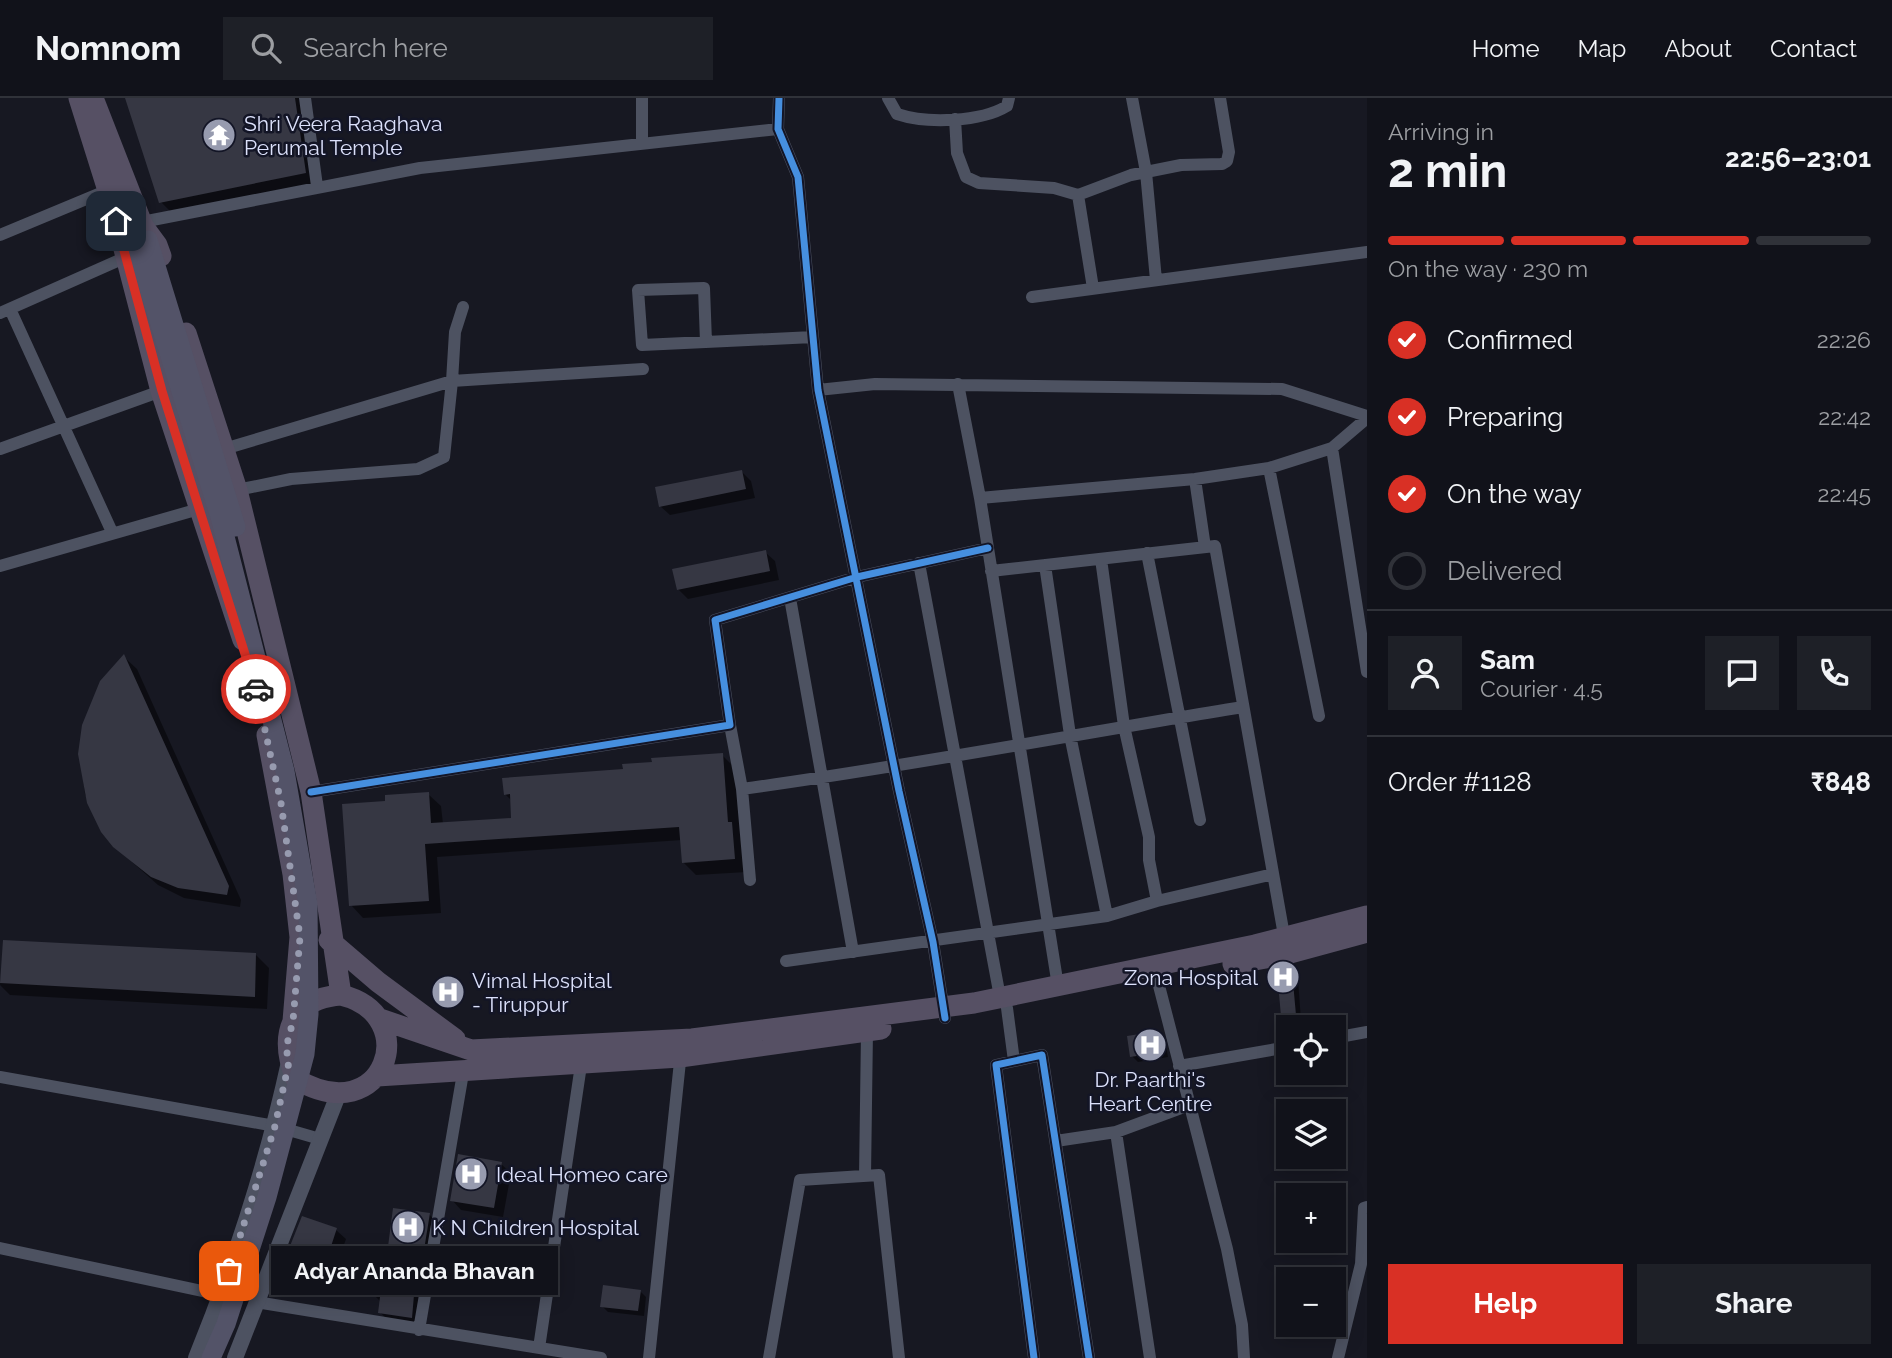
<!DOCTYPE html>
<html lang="en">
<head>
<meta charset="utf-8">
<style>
	:root { --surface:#11121a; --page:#1e2027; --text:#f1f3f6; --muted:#9c9ea2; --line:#303239; --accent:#d93025 }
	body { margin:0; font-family:Raleway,sans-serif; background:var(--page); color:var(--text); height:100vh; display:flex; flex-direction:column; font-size:26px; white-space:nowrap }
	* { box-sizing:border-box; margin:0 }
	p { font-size:23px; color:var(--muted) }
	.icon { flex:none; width:38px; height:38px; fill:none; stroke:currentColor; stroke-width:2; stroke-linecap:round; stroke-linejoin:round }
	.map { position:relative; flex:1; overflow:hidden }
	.drawer { display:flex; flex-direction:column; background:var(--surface); width:525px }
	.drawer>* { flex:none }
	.fabs { position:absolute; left:1276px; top:917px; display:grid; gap:14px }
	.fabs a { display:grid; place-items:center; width:70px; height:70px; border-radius:0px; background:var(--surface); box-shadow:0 4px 18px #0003,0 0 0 2px var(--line); font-size:35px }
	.pin { position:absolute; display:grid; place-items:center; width:60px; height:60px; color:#fff; margin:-30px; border-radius:14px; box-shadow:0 4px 10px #0006 }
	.courier { position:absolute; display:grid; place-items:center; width:70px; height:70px; margin:-35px; border:5px solid #d93025; border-radius:50%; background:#fff; color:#222; box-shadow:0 2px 9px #0007 }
	.bubble { position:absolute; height:49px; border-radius:0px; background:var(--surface); box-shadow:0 4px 18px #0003,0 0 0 2px var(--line); font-size:23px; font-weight:700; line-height:49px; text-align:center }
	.overview em { font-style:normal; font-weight:700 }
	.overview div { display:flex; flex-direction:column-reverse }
	.overview { display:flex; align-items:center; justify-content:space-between; height:119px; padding:0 21px }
	h1 { font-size:46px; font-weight:700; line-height:52px }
	.bar { display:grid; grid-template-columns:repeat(4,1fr); gap:10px 7px; align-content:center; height:84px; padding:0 21px }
	.bar i { height:9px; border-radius:5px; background:var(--line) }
	.bar .on { background:var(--accent) }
	.bar p { grid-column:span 4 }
	.line { display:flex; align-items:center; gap:18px; padding:0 21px; border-top:2px solid var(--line) }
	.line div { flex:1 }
	.round { display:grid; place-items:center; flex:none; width:74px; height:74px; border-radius:0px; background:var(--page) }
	ol { padding:0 21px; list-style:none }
	li { display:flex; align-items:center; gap:21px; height:77px }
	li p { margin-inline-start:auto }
	li .icon { padding:7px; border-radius:50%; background:var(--accent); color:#fff; stroke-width:4 }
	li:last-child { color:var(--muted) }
	li i { width:38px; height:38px; border:4px solid var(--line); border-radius:50% }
	.cta { display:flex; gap:14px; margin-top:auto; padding:14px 21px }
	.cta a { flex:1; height:80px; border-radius:0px; background:var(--accent); color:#fff; font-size:28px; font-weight:700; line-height:80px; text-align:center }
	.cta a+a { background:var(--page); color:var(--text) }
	header { display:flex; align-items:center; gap:42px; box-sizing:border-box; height:98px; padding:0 35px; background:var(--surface); border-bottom:2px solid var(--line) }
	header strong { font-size:33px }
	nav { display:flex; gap:38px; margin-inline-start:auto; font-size:24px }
	.search { width:490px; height:63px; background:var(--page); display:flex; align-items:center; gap:18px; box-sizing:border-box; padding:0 24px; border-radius:0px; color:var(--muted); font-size:26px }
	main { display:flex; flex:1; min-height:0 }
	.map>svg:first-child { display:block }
</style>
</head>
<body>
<header>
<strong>Nomnom</strong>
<div class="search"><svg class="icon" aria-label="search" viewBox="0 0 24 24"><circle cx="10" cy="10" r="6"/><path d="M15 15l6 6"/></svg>Search here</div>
<nav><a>Home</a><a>Map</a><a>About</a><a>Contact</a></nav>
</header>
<main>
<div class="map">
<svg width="1367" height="1260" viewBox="0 0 1367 1260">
	<rect width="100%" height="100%" fill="#171822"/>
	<!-- shadow -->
	<path fill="#0007" d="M126 0H305L318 87 174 117 161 104Z
		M742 374 751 383 755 400 670 417 660 408Z
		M765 454 775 463 779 482 688 501 678 491Z
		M124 559 137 571 241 802 240 809 184 800 158 787 114 748 102 733 85 696 80 656Z
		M722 657 735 670 747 774 696 777 683 764 682 742 437 759 441 815 363 820 351 807 387 705 428 696 441 708 443 726 513 722 512 703 505 696Z
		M5 844 256 857 269 870 267 911 10 897 0 887Z
		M1292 875 1298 881 1301 922 1288 923 1282 917Z
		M1159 935 1165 941 1168 959 1138 964 1132 958Z
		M501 1066 511 1075 503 1119 461 1112 452 1102Z
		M429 1116 438 1126 421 1229 389 1224 380 1214 381 1204 375 1198 387 1166Z
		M303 1120 336 1132 346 1141 331 1184 296 1172 286 1163Z
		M640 1193 646 1199 644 1218 608 1214 602 1208Z"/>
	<!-- building -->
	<path fill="#363743" d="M125 0H295L306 75 159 105Z
		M742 372 746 391 659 409 655 389Z
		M766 452 770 473 677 492 672 471Z
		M124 556 229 788 227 797 178 790 151 779 113 749 101 734 87 705 78 656 82 627 100 583Z
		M723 655 728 724H732L735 761 682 765 679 729 425 746 429 803 349 808 342 706 385 703V697L429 694 431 725 511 720 510 696 504 697 502 680 623 671 622 666 652 664 651 660Z
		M3 842 256 855 255 899 0 885Z
		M1292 873 1296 917 1281 918 1277 874Z
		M1159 933 1163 954 1130 959 1127 938Z
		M458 1056 502 1064 494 1110 450 1103Z
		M393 1110 430 1115 424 1152 418 1151 412 1220 378 1215 380 1199H373L376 1163 386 1164Z
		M302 1118 337 1130 322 1176 284 1163Z
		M603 1187 641 1192 638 1213 600 1209Z"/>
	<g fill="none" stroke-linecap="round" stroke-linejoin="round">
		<!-- minor -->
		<path stroke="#4d5261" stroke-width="12" d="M305 0 317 88
			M642 0V46
			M779 0 778 31 798 79 818 292 899 693 933 844 945 920
			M888 0 897 16C927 26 981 24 1007 8L1009 0
			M1132 0 1146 74 1156 182
			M955 21 957 55 966 79 979 85 1054 90 1078 97 1131 77 1181 67 1222 66 1227 63 1229 54 1220 0
			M1078 97 1093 190
			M142 124 420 70 778 31
			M0 137 108 92
			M1032 199 1367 154
			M463 209 455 234 452 283 643 271
			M10 211 112 434
			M0 215 124 160
			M706 244 704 190 638 192 642 247 813 239
			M958 286 980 400 1058 888
			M818 292 875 286 1282 291 1367 318
			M1332 350 1367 574
			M0 351 161 293
			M224 351 452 283 444 359 418 371 291 381 237 392
			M1269 370 1319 618
			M1195 381 1205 449
			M980 400 1195 381 1269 370 1332 350 1367 320
			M1147 455 1200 722
			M1101 461 1124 628 1149 739V762L1157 803
			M919 465 1000 899
			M1045 467 1070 637 1107 818
			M0 468 199 411
			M991 473 1215 448 1285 843
			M790 500 853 854
			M730 627 742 691C910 668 1076 636 1243 609
			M742 691 750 782
			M311 694 730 627 715 522 857 479 988 450
			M786 863 1107 818 1157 803 1273 776
			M1157 880 1227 1151 1242 1227 1244 1260
			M1007 910 1014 963
			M1334 940 1367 934
			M1179 968 1288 949
			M0 979 275 1028 320 1041
			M1116 1034 1150 1260
			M1056 1043 1116 1034 1189 1007
			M865 1078 867 933
			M0 1150 221 1197
			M256 1204 601 1260
			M419 1232 463 975
			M539 1250 581 967
			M649 1260 681 954
			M769 1260 800 1082 879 1077 899 1260
			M1034 1260 996 967 1042 957 1089 1260
			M1338 1260 1361 1166 1364 1110 1367 1109"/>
		<!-- tertiary -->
		<path stroke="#4d5261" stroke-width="16" d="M196 1260C235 1164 267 1065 289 964
			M235 1260 338 997"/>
		<!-- trunk -->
		<path stroke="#565064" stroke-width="21" d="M79 0 112 105 161 293 243 542
			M93 0 143 128 157 147 161 158
			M186 235 237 392 311 694 341 897
			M267 637 293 776 300 839 293 923
			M329 842 378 884 455 941
			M1233 866 1287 856 1367 834
			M341 897C424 917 385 1034 296 981 279 938 289 901 341 897Z
			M380 921 471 952 692 941 974 905 1255 847 1367 818
			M377 978 680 959 881 931"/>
		<!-- primary-bridge -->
		<path stroke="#535368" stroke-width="19" d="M129 126 220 419 285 673 308 806 309 916 305 956 267 1099 226 1226 211 1260
			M148 142 236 429"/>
		<defs>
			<path id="cycleway" d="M779 0 778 31 798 79 818 292 899 693 933 844 945 920
				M311 694 730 627 715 522 857 479 988 450
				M1034 1260 996 967 1042 957 1089 1260"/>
		</defs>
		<!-- cycleway casing -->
		<use href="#cycleway" stroke="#131526" stroke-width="11"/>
		<!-- cycleway -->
		<use href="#cycleway" stroke="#468fdf" stroke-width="7"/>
	</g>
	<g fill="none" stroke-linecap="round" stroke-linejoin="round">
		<!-- done -->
		<path stroke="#979baf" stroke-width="7" stroke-dasharray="0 12.6" d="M229 1173 275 1028 289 964 286 950 293 923 300 839 281 705 256 591"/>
		<!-- route -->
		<path stroke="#d93025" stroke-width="9" d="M116 123 162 293 256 591"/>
	</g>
	<!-- icons -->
	<defs>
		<symbol id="temple-disc" viewBox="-11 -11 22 22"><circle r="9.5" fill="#979baf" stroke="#131526"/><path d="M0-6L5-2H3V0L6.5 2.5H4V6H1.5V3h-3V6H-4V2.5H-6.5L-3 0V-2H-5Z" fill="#fff"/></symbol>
		<symbol id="hospital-disc" viewBox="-11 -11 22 22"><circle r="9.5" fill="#979baf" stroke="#131526"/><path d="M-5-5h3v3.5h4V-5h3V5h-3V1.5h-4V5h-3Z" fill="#fff"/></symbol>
	</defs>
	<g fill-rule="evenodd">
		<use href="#temple-disc" x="200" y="18" width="38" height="38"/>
		<use href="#hospital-disc" x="1264" y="860" width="38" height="38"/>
		<use href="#hospital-disc" x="429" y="875" width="38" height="38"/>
		<use href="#hospital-disc" x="1131" y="928" width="38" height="38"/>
		<use href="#hospital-disc" x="452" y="1057" width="38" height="38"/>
		<use href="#hospital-disc" x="389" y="1110" width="38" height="38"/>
	</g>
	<g text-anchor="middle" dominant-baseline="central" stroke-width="5" stroke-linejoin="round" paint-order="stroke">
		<!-- poi labels -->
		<g font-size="21" fill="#dce1fb" stroke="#131526" text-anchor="start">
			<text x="244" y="25">Shri Veera Raaghava<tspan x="244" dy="24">Perumal Temple</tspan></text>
			<text x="1258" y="879" text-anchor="end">Zona Hospital</text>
			<text x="472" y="882">Vimal Hospital<tspan x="472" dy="24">- Tiruppur</tspan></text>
			<text x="1150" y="981" text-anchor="middle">Dr. Paarthi's<tspan x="1150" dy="24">Heart Centre</tspan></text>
			<text x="496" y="1076">Ideal Homeo care</text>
			<text x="432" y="1129">K N Children Hospital</text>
		</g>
	</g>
</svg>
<div class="fabs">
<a><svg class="icon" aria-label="locate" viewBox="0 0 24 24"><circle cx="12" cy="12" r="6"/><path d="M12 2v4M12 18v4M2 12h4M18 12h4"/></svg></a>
<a><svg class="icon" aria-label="layers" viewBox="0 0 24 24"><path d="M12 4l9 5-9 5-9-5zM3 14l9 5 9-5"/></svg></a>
<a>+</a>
<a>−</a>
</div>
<div class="pin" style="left:229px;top:1173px;background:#ea580c"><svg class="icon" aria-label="bag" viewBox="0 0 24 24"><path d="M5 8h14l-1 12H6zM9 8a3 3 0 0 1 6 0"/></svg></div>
<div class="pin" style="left:116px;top:123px;background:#1f2937"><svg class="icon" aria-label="home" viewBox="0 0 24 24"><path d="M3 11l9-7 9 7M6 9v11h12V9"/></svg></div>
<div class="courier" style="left:256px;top:591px"><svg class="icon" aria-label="car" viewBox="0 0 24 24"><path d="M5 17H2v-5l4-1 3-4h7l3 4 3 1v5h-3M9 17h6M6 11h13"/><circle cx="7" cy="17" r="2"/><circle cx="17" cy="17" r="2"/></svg></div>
<div class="bubble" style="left:271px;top:1148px;width:287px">Adyar Ananda Bhavan</div>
</div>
<section class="drawer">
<div class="overview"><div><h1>2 min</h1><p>Arriving in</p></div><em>22:56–23:01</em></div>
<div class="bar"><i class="on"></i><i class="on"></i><i class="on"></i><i></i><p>On the way · 230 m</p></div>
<ol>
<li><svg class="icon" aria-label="check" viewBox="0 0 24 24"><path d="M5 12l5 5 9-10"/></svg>Confirmed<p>22:26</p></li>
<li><svg class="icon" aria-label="check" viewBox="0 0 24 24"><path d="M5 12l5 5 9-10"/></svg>Preparing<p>22:42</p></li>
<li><svg class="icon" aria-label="check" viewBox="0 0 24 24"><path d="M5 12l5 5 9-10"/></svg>On the way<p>22:45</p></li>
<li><i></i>Delivered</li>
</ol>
<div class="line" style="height:126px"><a class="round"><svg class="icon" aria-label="person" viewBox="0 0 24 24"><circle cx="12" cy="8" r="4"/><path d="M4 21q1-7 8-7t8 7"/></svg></a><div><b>Sam</b><p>Courier · 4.5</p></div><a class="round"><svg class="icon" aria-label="chat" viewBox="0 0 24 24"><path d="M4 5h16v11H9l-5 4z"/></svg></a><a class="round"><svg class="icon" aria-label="phone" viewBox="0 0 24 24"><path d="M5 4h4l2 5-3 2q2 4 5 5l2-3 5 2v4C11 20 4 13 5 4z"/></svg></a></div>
<div class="line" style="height:91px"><div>Order #1128</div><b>₹848</b></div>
<div class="cta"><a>Help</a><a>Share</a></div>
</section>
</main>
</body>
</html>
